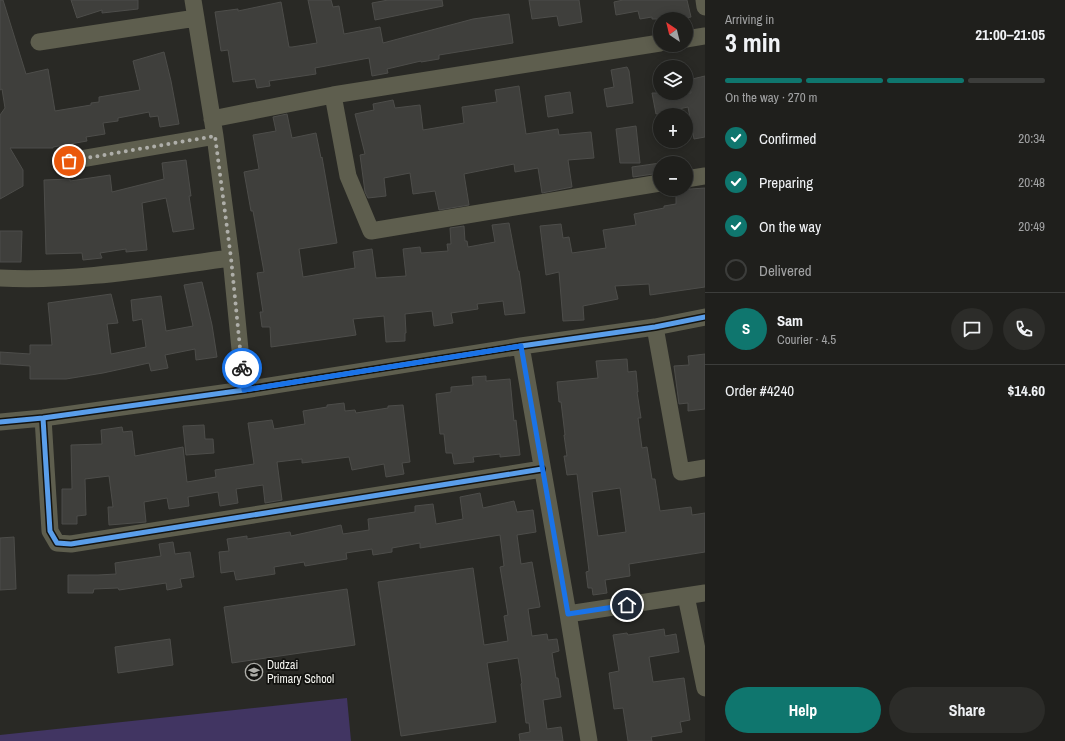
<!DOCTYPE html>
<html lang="en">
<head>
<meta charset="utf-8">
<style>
	:root { --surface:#1f1f1c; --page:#2c2c29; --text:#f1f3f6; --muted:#a1a2a3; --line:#3c3d3b; --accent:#0f766e }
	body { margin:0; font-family:"Archivo Narrow",sans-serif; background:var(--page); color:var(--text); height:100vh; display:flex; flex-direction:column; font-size:15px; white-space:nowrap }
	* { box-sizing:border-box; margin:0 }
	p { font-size:13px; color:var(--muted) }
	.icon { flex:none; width:22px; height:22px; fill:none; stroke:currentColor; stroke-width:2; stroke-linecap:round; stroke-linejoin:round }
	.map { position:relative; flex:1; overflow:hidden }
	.drawer { display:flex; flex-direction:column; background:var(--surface); width:360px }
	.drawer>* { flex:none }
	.needle { width:26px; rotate:325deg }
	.buttons { position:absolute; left:653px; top:12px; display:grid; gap:8px }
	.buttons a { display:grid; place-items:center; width:40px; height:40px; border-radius:50%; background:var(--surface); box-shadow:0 2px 10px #0003,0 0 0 1px var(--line); font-size:20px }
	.pin { position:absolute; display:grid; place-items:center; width:34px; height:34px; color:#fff; margin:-17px; border:2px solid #fff; border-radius:50%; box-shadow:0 1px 4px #0007 }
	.courier { position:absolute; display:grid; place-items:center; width:40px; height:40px; margin:-20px; border:3px solid #1a73e8; border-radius:50%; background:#fff; color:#222; box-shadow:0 1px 5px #0007 }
	.summary em { font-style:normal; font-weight:800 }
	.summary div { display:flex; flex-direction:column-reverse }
	.summary { display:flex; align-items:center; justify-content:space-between; height:68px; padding:0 20px }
	h1 { font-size:26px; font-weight:800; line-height:30px }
	.bar { display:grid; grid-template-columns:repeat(4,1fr); gap:6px 4px; align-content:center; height:48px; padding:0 20px }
	.bar i { height:5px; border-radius:3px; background:var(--line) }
	.bar .selected { background:var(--accent) }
	.bar p { grid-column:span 4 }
	.line { display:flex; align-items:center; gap:10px; padding:0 20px; border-top:1px solid var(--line) }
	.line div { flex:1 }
	.round { display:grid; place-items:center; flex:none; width:42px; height:42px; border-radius:21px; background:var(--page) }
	ol { padding:0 20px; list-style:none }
	li { display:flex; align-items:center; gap:12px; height:44px }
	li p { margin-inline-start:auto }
	li .icon { padding:4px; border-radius:50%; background:var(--accent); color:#fff; stroke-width:4 }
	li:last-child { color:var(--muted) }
	li i { width:22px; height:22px; border:2px solid var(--line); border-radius:50% }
	.cta { display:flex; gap:8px; margin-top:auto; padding:8px 20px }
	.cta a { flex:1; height:46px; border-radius:24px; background:var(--accent); color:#fff; font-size:16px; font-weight:800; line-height:46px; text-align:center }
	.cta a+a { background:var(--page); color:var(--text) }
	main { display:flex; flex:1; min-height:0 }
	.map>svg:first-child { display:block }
</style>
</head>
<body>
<main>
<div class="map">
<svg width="705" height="741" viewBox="0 0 705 741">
	<rect width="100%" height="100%" fill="#292925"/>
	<!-- green -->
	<path fill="#413562" d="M347 698 351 741H0V735Z"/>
	<!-- building -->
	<path fill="#3f3f3c" stroke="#4d4d4a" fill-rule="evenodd" d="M0 0H3L26 74 48 69 55 111 91 105V103L99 102V97L140 90 133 61 164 52 171 81 179 124 160 127 158 116 150 117 149 112 118 118V121L103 123 105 134 86 137 87 141 53 147V148H10L23 170V186L0 199V115L5 108 2 89 0 90Z
		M71 0H138V9L102 13V10L77 18Z
		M308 0H331L333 7 339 6 344 34 380 27 383 43 473 19 509 14 513 43 439 55V59L421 62V61L387 69 388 73 372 76 369 58 315 68 316 74 269 81 270 86 257 88 255 79 233 82 228 50 221 51 215 12 238 9V11L281 2 289 47H292L317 43Z
		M388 0H442L443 6 375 20 372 3Z
		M529 0H579L582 22 559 26 557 16 532 19Z
		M623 0H687L691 17 679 19H652V17L640 19 638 11 616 15 614 2Z
		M627 67 629 71 633 103 607 107 604 89 614 87 611 70Z
		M705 76V137L694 139 688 107 656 114 652 93H691L688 80Z
		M519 86 526 134 558 129 559 135 591 132 594 158 568 160 572 187 542 193 538 168 515 172 514 164 464 174 469 205 439 210 435 191 413 194 410 173 384 178 386 196 368 198 365 192 360 155 365 154 355 114 374 110 373 104 393 100 395 108 420 105 423 130 464 123 462 107 497 102 495 90Z
		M570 92 573 113 548 117 545 96Z
		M287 114 292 138 316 133 321 158 322 157 337 243 299 249 303 277 355 268 353 252 372 249 376 278 406 276 403 249 420 247 421 253 448 251 447 244H451L450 228 464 226 465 241H467L468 247 495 242 492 225 509 223 518 271H519L525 313 505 315 503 301 477 304 478 309 451 313 453 323 434 326 432 311 405 314 406 333H405V341L386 342 384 316 353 319 356 335 271 347 270 327H262L260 312H263L257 273 264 272 253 211H251L244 172 259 169 253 135 276 131 273 117Z
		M636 126 640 163H620L616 129Z
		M186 160 191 196H189L194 229 173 232 166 198 142 203 147 250 126 252V249L100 253 102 258 83 260 82 253 46 254 44 180 70 179V181L110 175 112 192 164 179 162 163Z
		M660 163V173L633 177 632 167Z
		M705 188V287L650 295 649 284 615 286 618 299 583 306 584 320 563 321 559 272 546 275 540 226 561 224 563 238 569 237 572 253 606 248 603 230 636 225 634 214 664 208V206L676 204V190Z
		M0 231H22L21 262H0Z
		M202 282 212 325 217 357 196 360 195 349 165 355 168 368 151 371 149 363 103 373 66 379H30V366L0 364V352L30 354V345H52L48 303 111 294 118 323 107 324 111 354 146 347 142 319 133 321 131 300 161 296 166 331 193 326 184 285Z
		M705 354V409L688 411V403L679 404 674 366 689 365 688 356Z
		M627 359 628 372 636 371 638 392H637L641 418H638L642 448 647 447 652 479H655L660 511 691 507 692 515 705 513V552L629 564 630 576 605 580 607 593 593 595 592 588H588L586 572 589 571 577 474 567 475 564 456H567L564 435H565L561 402H559L557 382 598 378 596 361ZM620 488 626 532 598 536 592 492Z
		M486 376V381L510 379 514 421 516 420 520 455 500 457V454L473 457 474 462 454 464 452 453H446L444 434H440L436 394 451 392V387L473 385 472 377Z
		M344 403 345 411 355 410 356 413 388 408V406L403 405 410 462 402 463 404 474 386 477 384 464 352 470 349 457 302 463V459L277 462 282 500 265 503 263 485 236 489 238 503 220 506 218 492 188 497 189 506 169 509 167 498 144 502 146 522 109 525 108 507H113L109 476 85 479 86 515 77 516V524H62V489H72L71 445 102 444 101 430 122 427 123 432 132 431 135 456 183 447 187 482 216 477 215 470 254 464 248 423 272 420 274 429 305 424 303 411 327 407V405Z
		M204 425 205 439H213L214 453 186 455 183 426Z
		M480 493 483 508 514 501 517 512 533 510 536 532 517 535 521 564 532 562 540 607 528 609 532 636 547 634 548 640 557 639 559 651 552 653 556 678H558L561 697 543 700 547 729 561 727 563 741H520L519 734 530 732 529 723H526L521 684 522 683 518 658 487 663 496 722 401 736 378 582 473 568 484 645 508 641 504 616 508 615 500 567 504 566 500 535 420 548V543L392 548V552L373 555 372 549 346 553 347 559 305 566 304 562 274 567 275 574 236 580 234 571 221 573 219 552 229 551 227 539 247 536V539L290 532 291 536 341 525 343 534 369 530 368 519 415 512V506L433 504 436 524 463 519 460 497Z
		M14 537 16 589 0 590V538Z
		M173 542 175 554 190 552 194 577 180 579 182 587 167 590 166 583 119 590 118 588 94 589 93 593H68V575H98L116 574 115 563 161 556 159 544Z
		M347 589 355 645 232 663 224 607Z
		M664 629 665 636 676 634 679 652 649 657 653 682 684 678 690 720 680 722 682 732 651 737 652 741H628L623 708 614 709 609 673 619 671 613 635 627 633 628 635Z
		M170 639 173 665 118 673 115 647Z"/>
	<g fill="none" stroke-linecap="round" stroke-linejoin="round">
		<!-- street -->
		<path stroke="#5e5e4e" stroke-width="17" d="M193 0 215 136 231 258 244 390
			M704 0 705 7
			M686 39 705 36
			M39 42 196 18
			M333 95 348 176 371 231 660 183
			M212 119 333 95 660 43
			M69 161 215 136
			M686 179 705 176
			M0 278C77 282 154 268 231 258
			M655 327 681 472 705 468
			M521 346 568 614 589 741
			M43 418 50 531 57 543 71 544 542 469
			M0 422 43 418 244 390 521 346 655 327 705 317
			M686 596 705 688
			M568 614 705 593"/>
		<defs>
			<path id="cycleway" d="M43 418 50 531 57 543 71 544 542 469
				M0 422 43 418 244 390 521 346 655 327 705 317"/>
		</defs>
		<!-- cycleway casing -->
		<use href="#cycleway" stroke="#131310" stroke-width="8"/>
		<!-- cycleway -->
		<use href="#cycleway" stroke="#5a9eea" stroke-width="5"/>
	</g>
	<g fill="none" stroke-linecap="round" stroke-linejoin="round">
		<!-- done -->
		<path stroke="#aeaea9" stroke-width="4" stroke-dasharray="0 7.2" d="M69 161 215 136 231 258 242 368"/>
		<!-- route -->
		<path stroke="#1a73e8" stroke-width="5" d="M242 368 244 390 521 346 568 614 627 605"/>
	</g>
	<!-- icons -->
	<defs>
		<symbol id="school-ring" viewBox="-11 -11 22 22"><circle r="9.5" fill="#131310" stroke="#aeaea9" stroke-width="1.5"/><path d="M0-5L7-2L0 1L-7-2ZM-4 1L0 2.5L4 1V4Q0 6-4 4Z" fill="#aeaea9"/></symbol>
	</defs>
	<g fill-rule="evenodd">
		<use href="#school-ring" x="244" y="662" width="20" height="20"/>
	</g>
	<g text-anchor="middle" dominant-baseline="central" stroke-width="3.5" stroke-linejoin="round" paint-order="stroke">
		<!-- poi labels -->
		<g font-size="12" fill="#f5f5f0" stroke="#131310" text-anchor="start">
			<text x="267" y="665">Dudzai<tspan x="267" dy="14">Primary School</tspan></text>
		</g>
	</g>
</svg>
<div class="buttons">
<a><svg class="needle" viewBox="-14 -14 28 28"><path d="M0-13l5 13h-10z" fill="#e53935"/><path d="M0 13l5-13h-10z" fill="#a1a2a3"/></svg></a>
<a><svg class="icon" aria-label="layers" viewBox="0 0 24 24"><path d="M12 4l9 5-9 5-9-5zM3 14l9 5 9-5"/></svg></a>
<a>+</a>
<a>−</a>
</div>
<div class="pin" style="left:69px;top:161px;background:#ea580c"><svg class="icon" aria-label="bag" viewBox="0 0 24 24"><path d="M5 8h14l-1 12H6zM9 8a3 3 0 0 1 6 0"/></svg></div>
<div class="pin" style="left:627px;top:605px;background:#1f2937"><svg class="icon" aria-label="home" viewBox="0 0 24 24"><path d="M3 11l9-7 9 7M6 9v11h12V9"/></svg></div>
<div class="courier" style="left:242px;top:368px"><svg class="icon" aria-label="bike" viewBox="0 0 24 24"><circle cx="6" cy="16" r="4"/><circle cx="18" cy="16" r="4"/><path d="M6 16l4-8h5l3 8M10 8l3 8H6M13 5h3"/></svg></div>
</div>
<section class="drawer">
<div class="summary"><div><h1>3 min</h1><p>Arriving in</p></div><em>21:00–21:05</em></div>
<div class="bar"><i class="selected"></i><i class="selected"></i><i class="selected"></i><i></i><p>On the way · 270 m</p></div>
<ol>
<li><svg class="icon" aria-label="check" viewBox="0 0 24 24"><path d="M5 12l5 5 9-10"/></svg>Confirmed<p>20:34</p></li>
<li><svg class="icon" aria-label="check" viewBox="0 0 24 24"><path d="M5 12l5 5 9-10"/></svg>Preparing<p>20:48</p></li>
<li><svg class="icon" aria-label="check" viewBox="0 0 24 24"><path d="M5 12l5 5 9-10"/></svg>On the way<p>20:49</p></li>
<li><i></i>Delivered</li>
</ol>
<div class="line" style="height:72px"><b class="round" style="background:var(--accent);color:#fff">S</b><div><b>Sam</b><p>Courier · 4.5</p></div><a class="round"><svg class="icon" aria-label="chat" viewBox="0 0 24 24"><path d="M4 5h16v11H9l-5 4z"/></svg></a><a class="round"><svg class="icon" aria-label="phone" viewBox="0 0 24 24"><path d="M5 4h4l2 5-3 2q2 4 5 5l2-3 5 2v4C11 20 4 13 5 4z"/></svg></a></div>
<div class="line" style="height:52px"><div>Order #4240</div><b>$14.60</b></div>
<div class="cta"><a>Help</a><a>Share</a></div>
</section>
</main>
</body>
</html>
